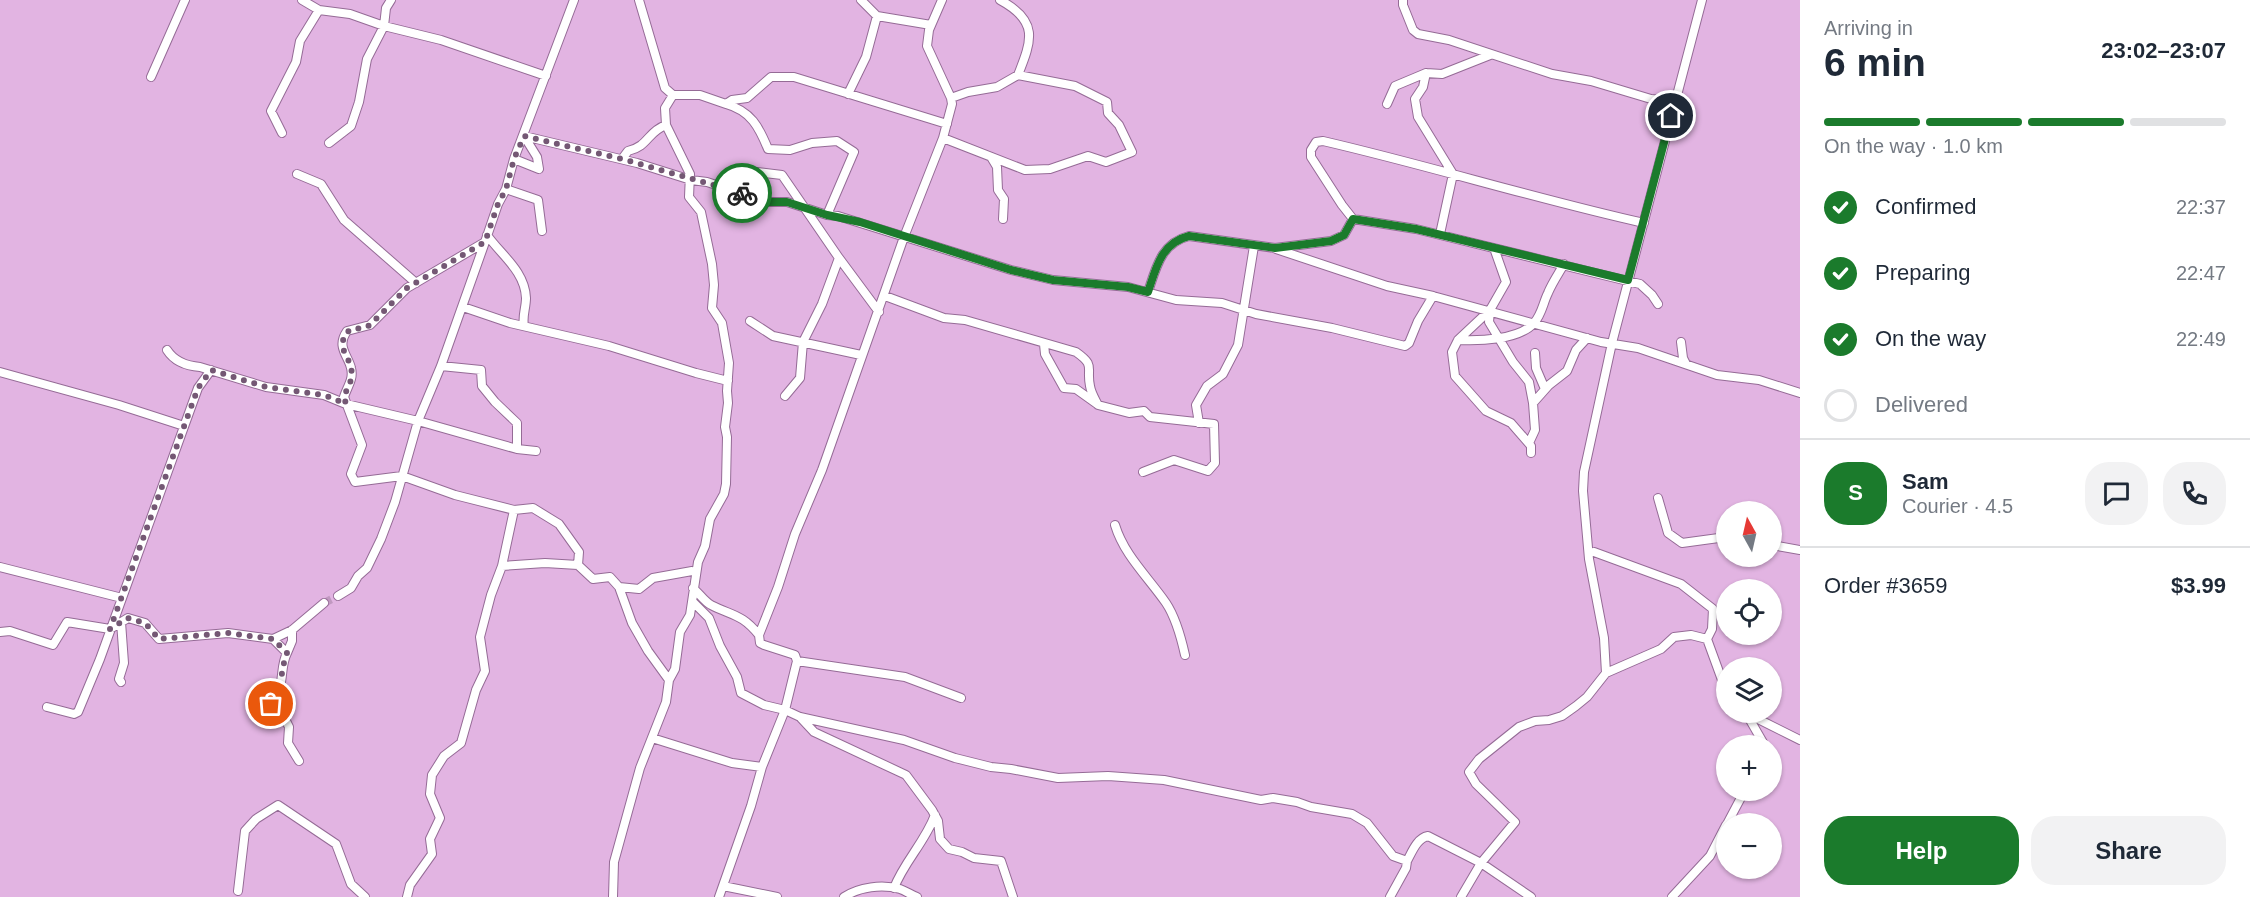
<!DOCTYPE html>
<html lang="en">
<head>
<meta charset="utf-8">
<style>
	:root { --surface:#fff; --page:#f2f2f3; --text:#1f2937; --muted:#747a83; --line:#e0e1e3; --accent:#1b7b2c }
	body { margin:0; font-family:Helvetica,sans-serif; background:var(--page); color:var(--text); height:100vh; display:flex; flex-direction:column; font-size:22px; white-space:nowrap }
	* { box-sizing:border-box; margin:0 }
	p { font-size:20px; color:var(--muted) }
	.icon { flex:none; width:33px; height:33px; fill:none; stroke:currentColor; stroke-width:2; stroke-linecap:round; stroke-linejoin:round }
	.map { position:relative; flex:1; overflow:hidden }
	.details { display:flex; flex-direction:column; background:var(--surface); width:450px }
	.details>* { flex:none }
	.needle { width:39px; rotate:352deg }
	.controls { position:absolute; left:1716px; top:501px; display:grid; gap:12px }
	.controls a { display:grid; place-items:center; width:66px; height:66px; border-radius:50%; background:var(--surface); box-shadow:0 2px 4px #0004; font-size:30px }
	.pin { position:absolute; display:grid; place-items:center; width:51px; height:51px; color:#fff; margin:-26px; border:3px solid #fff; border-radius:50%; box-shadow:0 2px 6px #0007 }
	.courier { position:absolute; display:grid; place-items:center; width:60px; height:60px; margin:-30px; border:4px solid #1b7b2c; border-radius:50%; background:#fff; color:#222; box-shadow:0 2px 8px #0007 }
	.overview em { font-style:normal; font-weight:800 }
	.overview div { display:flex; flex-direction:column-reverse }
	.overview { display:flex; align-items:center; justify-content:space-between; height:102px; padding:0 24px }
	h1 { font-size:39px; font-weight:800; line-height:45px }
	.bar { display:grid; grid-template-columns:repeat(4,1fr); gap:9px 6px; align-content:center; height:72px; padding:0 24px }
	.bar i { height:8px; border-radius:4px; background:var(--line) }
	.bar .on { background:var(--accent) }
	.bar p { grid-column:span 4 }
	.line { display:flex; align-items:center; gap:15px; padding:0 24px; border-top:2px solid var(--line) }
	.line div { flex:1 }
	.round { display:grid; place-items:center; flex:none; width:63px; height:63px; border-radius:24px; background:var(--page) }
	ol { padding:0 24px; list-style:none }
	li { display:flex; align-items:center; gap:18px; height:66px }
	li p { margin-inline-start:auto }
	li .icon { padding:6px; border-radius:50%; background:var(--accent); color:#fff; stroke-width:4 }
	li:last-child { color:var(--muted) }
	li i { width:33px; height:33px; border:3px solid var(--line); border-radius:50% }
	.cta { display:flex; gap:12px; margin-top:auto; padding:12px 24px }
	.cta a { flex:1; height:69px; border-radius:24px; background:var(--accent); color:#fff; font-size:24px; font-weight:800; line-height:69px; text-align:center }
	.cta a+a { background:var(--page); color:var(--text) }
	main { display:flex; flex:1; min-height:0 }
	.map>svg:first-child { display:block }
</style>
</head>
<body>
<main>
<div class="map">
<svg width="1800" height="897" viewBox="0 0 1800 897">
	<rect width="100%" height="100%" fill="#e2b4e2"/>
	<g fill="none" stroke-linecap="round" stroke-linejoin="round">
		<!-- minor-tunnel -->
		<path stroke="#c098c0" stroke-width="8" stroke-dasharray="8 4" stroke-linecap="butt" d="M324 603 338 596"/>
		<defs>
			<path id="minor" d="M302 0 319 10 350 14 384 26 441 40 546 76
				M574 0 514 159 506 189 498 204 485 242 407 288 370 325 347 331C336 347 348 355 351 368 354 379 347 387 344 397L362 445 351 474 355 482 402 476 455 495 514 510 533 508 559 524 579 552 578 565
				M861 0 877 16 931 25
				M1000 0C1039 21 1032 40 1018 75
				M1403 0V5L1413 30 1418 34 1449 40 1552 74 1591 81 1651 99 1675 101
				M1426 73 1423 87 1415 99 1418 117 1453 174 1440 234
				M151 77 185 0
				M848 94 866 57 877 16
				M673 95H700L726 104 732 100 747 98 771 77H794L947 124
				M726 104C751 111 759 127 768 149L790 150 812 143 837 141 854 152 827 215
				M1387 104 1395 86 1426 73 1442 74 1490 55
				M282 133 271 111 296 62 300 41 319 10
				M943 138 1025 170 1050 169 1088 156 1106 162 1132 152 1119 125 1108 113 1107 102 1075 86 1018 75 997 87 968 92 951 98
				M329 143 351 126 359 102 367 59 384 26 386 8 391 0
				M991 157 997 167 998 190 1004 199 1003 219
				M514 159 539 169 537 157 524 136 637 163 691 180 707 182 768 202H787L827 215 838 216 1011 270 1053 280 1128 287 1176 300 1222 303 1256 314 1332 328 1405 346 1409 343 1418 321 1433 296 1601 342 1638 348 1717 375 1759 380 1800 393
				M622 159 628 151C649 146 647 132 666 125
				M297 174 321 184 344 220 416 283
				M729 186 743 185 757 172 782 175 839 258 822 304 803 342 800 378 785 396
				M506 189 538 200 542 231
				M1644 223C1536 199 1431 166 1323 141L1316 142 1311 150V157L1342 205 1353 219 1416 229 1640 284 1652 295 1658 304
				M487 235C501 255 525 271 526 298 526 308 522 316 524 326
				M1494 248 1506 282 1490 310 1489 322 1513 362 1529 382 1533 403 1549 385 1567 371 1576 350 1587 338
				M1276 249 1387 286 1433 296
				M839 258 879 312
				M1148 292C1156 268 1161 243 1189 236L1275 248 1331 241 1344 235 1353 219
				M885 296 944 318 965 320 1076 352C1096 366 1086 367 1090 386 1091 393 1095 399 1098 405L1129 413 1144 411 1150 417 1214 424 1215 463 1208 471 1174 460 1143 472
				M463 307 510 323 609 346 696 373 728 381
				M1490 310 1458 340 1452 352 1455 376 1486 411 1511 423 1531 446V453
				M750 321 773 336 861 355
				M1458 340C1479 341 1519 340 1534 323 1542 314 1543 303 1548 293 1552 283 1559 273 1564 264
				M1681 342 1683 358 1686 364
				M1044 344 1045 354 1064 388 1076 389 1097 404
				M167 350C174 361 187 366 200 367L266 387 324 395 346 404 418 421 441 366 485 242
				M1535 353 1536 368 1545 389
				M441 366 481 370 482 386 495 402 517 423V449
				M0 372 119 405 184 426
				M1199 423 1196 405 1207 386 1223 374 1238 345 1254 246
				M1529 443 1535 430 1533 403
				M1658 498 1668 533 1682 543 1726 537
				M1115 525C1124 555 1148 577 1166 603 1176 618 1181 637 1185 655
				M1772 545 1800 550
				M1594 552 1681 584 1713 609 1712 629 1707 639
				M502 566 545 563 578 565 593 579 610 577 619 587 639 589 653 578 692 571 696 573
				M0 567 122 598
				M619 587 632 623 648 651 669 680
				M693 588C699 593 704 601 711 605 733 616 742 614 759 635
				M338 596 351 588 358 576 367 568 381 539 395 502 418 421 517 449 536 451
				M693 602 709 618 720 646 737 677 741 693 764 705 785 710 800 717 904 740 955 758 991 767 1011 769 1058 778 1108 776 1164 780 1261 800 1273 798 1297 802 1311 807 1352 814 1367 823 1393 856 1407 861 1406 868 1390 897
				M0 632 10 631 53 645 67 622 110 629 128 618 145 623 159 639 228 633 273 639 292 630 324 603
				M273 639 287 653C282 663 283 671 281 682 278 690 271 694 271 704L285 719 289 727 288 743 299 761
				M287 653 292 641V630
				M797 661 905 677 961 698
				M1606 673 1604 638 1589 559 1583 491 1584 472 1612 343 1702 0
				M121 682 119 679 124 663 121 622
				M47 707 74 714 78 712 100 659 198 388 211 370
				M1746 713 1800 740
				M1746 713 1765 746
				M800 717 814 732 906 775 932 810 938 821 940 839 949 849 962 852 974 858 1001 861 1013 897
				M652 738 732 763 762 767
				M1727 824 1745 790
				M1407 861C1412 852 1417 838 1428 836L1481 863 1515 822 1476 784 1469 772 1479 759 1519 727 1535 721 1549 720 1562 716 1576 706 1587 697 1606 673 1661 649 1674 637 1691 635 1707 639 1722 680 1726 683
				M723 886 777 897
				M894 888C904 862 925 842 935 815
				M238 891 245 831 256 819 278 805 336 844 351 884 365 897
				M407 897 410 885 432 854 430 839 440 818 430 794 432 775 444 756 461 743 476 690 485 671 480 637 491 595 502 566 514 510
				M613 897 614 862 640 768 666 702 669 680 675 669 680 632 690 615 698 562 705 546 710 519 724 494 726 484 727 437 725 427 728 403 727 391 729 363 722 323 712 308 714 285 712 264 701 212 689 197 690 174 666 125 665 108 673 95 665 88 639 0
				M719 897 751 806 762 767 785 710 797 661 795 655 764 645 760 643 759 635 778 587 795 534 822 470 904 237 943 138 952 104 951 98 927 46 929 30 942 0
				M844 897C859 887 882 884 900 889 906 891 911 895 917 897
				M1461 897 1481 863 1531 897
				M1672 897 1710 856 1726 825"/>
		</defs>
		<!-- minor casing -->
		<use href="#minor" stroke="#956b96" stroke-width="10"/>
		<!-- minor -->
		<use href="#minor" stroke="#fff" stroke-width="8"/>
	</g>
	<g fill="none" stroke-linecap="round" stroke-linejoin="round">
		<!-- done -->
		<path stroke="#745874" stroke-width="6" stroke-dasharray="0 10.8" d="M271 704C271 694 278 690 280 682 283 671 283 663 287 653L273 639 228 633 159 639 145 623 128 618 110 629 198 388 211 370 266 387 324 395 346 404 344 397C347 387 354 380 351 368 348 354 340 354 344 335L351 329 365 328 370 325 407 288 485 242 498 204 506 189 514 159 524 136 622 159 742 193"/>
		<!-- route -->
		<path stroke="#1b7b2c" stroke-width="8" d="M742 193 768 202H787L827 215 860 222 1011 270 1053 280 1128 287 1148 292C1156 268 1161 243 1189 236L1275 248 1331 241 1344 235 1353 219 1416 229 1628 280 1671 116"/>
	</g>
</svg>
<div class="controls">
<a><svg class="needle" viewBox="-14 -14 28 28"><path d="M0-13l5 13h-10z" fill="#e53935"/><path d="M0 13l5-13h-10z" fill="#747a83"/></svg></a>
<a><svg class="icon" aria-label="locate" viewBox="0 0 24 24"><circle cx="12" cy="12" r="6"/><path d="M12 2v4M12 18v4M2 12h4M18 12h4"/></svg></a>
<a><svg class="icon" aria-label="layers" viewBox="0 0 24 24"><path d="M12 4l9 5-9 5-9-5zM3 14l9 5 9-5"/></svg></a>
<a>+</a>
<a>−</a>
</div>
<div class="pin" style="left:271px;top:704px;background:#ea580c"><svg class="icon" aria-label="bag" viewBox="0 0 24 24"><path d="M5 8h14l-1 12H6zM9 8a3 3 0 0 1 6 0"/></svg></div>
<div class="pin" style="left:1671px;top:116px;background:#1f2937"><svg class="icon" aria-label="home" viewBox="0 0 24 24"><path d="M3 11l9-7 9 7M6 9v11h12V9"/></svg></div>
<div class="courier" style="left:742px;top:193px"><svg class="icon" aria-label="bike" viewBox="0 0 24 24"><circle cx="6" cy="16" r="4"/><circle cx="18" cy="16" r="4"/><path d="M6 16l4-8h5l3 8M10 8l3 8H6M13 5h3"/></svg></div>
</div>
<section class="details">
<div class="overview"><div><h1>6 min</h1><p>Arriving in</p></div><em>23:02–23:07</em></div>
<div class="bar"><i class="on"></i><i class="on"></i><i class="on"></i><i></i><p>On the way · 1.0 km</p></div>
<ol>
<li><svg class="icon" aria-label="check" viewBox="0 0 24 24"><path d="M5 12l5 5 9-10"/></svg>Confirmed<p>22:37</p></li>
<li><svg class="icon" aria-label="check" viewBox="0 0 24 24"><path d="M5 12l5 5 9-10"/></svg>Preparing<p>22:47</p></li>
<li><svg class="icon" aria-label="check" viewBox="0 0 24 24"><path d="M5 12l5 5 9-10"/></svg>On the way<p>22:49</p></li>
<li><i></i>Delivered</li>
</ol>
<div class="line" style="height:108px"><b class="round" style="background:var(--accent);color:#fff">S</b><div><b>Sam</b><p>Courier · 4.5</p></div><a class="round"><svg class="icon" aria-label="chat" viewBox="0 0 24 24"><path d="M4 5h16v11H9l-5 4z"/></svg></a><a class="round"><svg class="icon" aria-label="phone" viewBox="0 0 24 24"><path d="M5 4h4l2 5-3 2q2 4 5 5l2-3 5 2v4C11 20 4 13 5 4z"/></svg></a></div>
<div class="line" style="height:78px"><div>Order #3659</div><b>$3.99</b></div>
<div class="cta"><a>Help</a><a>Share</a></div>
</section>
</main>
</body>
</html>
